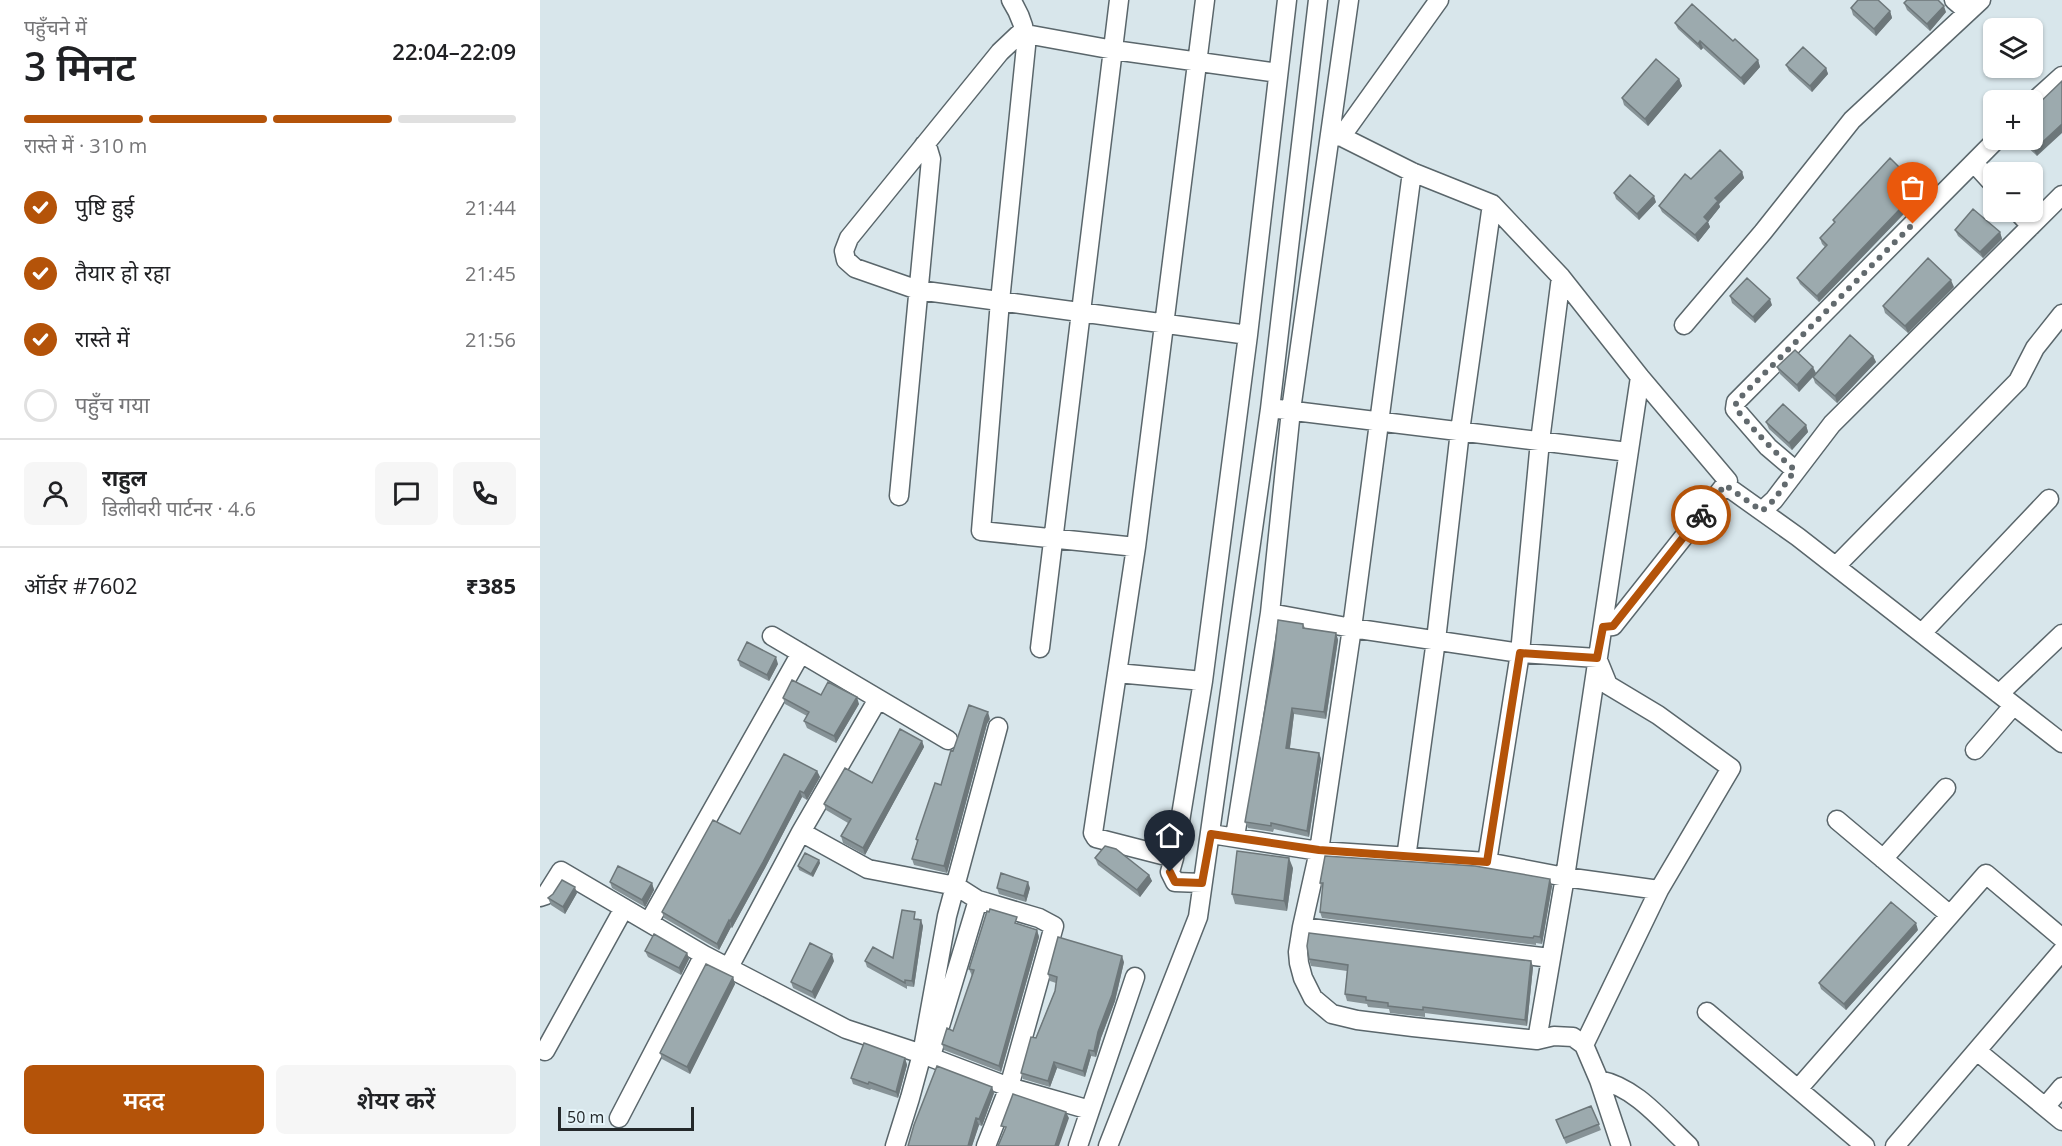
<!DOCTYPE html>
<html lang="hi">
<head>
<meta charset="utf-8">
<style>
	:root { --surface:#fff; --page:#f6f6f6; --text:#202124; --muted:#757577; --line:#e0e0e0; --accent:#b45309 }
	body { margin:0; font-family:"Open Sans","Noto Sans Devanagari",sans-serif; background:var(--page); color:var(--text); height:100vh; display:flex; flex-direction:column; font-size:22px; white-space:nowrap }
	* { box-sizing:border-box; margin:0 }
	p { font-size:20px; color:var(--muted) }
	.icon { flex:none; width:33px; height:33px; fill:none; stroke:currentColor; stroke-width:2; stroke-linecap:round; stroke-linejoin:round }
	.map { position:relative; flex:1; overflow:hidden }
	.details { display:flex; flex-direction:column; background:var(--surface); width:540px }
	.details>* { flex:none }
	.tools { position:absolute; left:1443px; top:18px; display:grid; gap:12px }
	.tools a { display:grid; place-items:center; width:60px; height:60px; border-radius:9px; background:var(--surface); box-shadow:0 2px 4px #0004; font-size:30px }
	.scale { position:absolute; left:18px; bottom:15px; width:136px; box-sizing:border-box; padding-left:6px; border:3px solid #23282a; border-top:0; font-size:16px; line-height:21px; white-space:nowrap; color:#23282a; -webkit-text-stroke:4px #e5f4f9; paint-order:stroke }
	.pin { position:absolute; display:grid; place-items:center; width:51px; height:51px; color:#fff; margin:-62px -26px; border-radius:50% 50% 50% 0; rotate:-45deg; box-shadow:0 0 6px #0007 }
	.pin .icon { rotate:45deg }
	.courier { position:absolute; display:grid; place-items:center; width:60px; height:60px; margin:-30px; border:4px solid #b45309; border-radius:50%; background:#fff; color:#222; box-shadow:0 2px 8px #0007 }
	.overview em { font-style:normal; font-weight:600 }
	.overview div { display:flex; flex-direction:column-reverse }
	.overview { display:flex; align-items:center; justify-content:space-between; height:102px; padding:0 24px }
	h1 { font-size:39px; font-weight:600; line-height:45px }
	.bar { display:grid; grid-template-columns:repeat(4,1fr); gap:9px 6px; align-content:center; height:72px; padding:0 24px }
	.bar i { height:8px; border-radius:4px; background:var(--line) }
	.bar .selected { background:var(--accent) }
	.bar p { grid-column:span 4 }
	.line { display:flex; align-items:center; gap:15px; padding:0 24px; border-top:2px solid var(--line) }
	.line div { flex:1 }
	.round { display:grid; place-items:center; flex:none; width:63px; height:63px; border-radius:9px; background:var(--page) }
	ol { padding:0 24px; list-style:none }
	li { display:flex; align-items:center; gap:18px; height:66px }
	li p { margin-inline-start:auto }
	li .icon { padding:6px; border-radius:50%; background:var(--accent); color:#fff; stroke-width:4 }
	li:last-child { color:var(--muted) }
	li i { width:33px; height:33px; border:3px solid var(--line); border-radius:50% }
	.action { display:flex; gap:12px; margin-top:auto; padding:12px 24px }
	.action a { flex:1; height:69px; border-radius:9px; background:var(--accent); color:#fff; font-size:24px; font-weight:600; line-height:69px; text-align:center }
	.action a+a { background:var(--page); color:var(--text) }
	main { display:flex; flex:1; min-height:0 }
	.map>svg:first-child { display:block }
</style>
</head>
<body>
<main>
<section class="details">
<div class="overview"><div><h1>3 मिनट</h1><p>पहुँचने में</p></div><em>22:04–22:09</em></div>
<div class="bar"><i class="selected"></i><i class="selected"></i><i class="selected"></i><i></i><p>रास्ते में · 310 m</p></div>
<ol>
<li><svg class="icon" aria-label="check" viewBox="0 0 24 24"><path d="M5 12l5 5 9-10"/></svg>पुष्टि हुई<p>21:44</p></li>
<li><svg class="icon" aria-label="check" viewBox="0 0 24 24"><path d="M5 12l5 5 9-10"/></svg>तैयार हो रहा<p>21:45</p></li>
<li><svg class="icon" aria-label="check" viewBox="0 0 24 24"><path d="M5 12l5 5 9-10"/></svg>रास्ते में<p>21:56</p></li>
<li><i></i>पहुँच गया</li>
</ol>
<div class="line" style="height:108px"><a class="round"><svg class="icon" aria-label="person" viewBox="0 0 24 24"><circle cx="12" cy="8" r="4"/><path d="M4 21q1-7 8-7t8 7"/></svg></a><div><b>राहुल</b><p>डिलीवरी पार्टनर · 4.6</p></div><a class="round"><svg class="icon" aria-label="chat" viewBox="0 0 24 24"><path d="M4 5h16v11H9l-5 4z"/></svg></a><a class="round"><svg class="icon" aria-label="phone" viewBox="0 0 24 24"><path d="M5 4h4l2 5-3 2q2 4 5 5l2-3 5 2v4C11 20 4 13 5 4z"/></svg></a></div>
<div class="line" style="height:78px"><div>ऑर्डर #7602</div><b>₹385</b></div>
<div class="action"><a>मदद</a><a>शेयर करें</a></div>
</section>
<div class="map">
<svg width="1522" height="1146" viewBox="0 0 1522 1146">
	<rect width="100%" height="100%" fill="#d8e6eb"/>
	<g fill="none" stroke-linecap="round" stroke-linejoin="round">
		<defs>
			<path id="minor" d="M471 0C480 14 486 28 486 46L460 301 441 531 596 547
				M1414 0 1428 12
				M1492 103 1522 76
				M792 132 872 172 952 204 1021 277 1100 377 1188 481 1073 626 1063 627
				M801 137 899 0
				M1434 163 1454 185
				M872 172 812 628 779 851 762 927 758 952 759 963 763 978 773 998 792 1014 817 1020 873 1027 997 1040 1014 1036 1033 1037 1044 1045 1059 1080 1081 1146
				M1478 212 1491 226
				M1144 325 1223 232 1312 120 1441 0
				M708 335 378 290 315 268 306 260 304 251 309 238 460 52 478 35 486 34 574 50 738 73
				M738 409 1088 452
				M1255 470 1228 447 1195 409 1196 402 1456 140
				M1185 485 1258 537 1522 743
				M359 496 391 159 388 149 384 145
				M1222 511 1234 500 1292 424 1522 195
				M1296 566 1478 381 1495 348 1522 314
				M1382 633 1509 499
				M232 636 408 740
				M500 648 579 0
				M577 673 663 681
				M1459 694 1522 634
				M1435 750 1473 706
				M1297 820 1410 915
				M261 832 328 869 416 886 438 900 499 918 514 926 469 1087 446 1146
				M671 834 779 851 947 862 1025 877 1119 890 1191 768 1118 715 1068 685 1057 658 980 653 812 628 730 613
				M695 837 730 613 751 410 809 0
				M634 858 556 838 553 833 596 547 665 0
				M866 858 896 640 920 431 952 204
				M1343 859 1406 788
				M947 862 980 653 1000 441 1021 277
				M662 883 635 882 630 872 634 858 663 681 708 335 747 0
				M0 897 6 895 21 871 164 955 306 1029 382 1054 469 1087 550 1110
				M109 922 261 653
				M762 927 1010 958
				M189 967 261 832 338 699
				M1167 1012 1325 1146
				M997 1040 1025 877 1100 377
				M1044 1045 1119 890
				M5 1051 84 908
				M1437 1051 1522 1121
				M391 1056 438 900
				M1059 1080C1096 1087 1122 1121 1149 1146
				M1258 1089 1446 874 1522 938
				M1505 1107 1522 1087
				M79 1118 164 955
				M355 1146 370 1098 382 1054 407 916 458 727
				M538 1146 595 977
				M568 1146 658 917 730 409 778 0
				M1355 1146 1522 951"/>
		</defs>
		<!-- minor casing -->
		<use href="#minor" stroke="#5a666b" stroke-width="21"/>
		<!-- minor -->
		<use href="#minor" stroke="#fff" stroke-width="18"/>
	</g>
	<!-- wall -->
	<path fill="#869296" d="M1364 3 1406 12 1390 31 1367 10Z
		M1311 8 1350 11 1352 18 1336 36 1313 15Z
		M1135 23 1193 41 1218 60 1220 67 1204 85 1163 48 1161 50 1138 29Z
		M1246 65 1286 68 1288 74 1272 92 1249 71Z
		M1139 79 1142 86 1108 126 1084 105 1082 98Z
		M1480 140H1492L1497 156Z
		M1202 172 1204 178 1179 204 1180 207 1168 222 1170 227 1158 242 1122 212 1119 206 1151 179Z
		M1074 193 1116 202 1099 220 1076 199Z
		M1383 194 1279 302 1260 284 1257 278 1285 247 1282 244 1280 238 1294 223 1293 220Z
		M1415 230 1460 232 1462 239 1443 258 1418 236Z
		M1414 287 1368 333 1345 313 1343 306Z
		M1190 296 1232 305 1215 323 1192 303Z
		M1333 356 1336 362 1297 403 1275 383 1273 377 1259 392 1240 374 1237 367 1276 373Z
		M1226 422 1266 425 1268 432 1252 450 1229 429Z
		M763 624 765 628 796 633 798 640 786 719 754 714 750 748 779 753 781 759 769 837 734 829 733 832 708 828 705 822Z
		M198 660 238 664 229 681 200 666Z
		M281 695 319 704 296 743 267 728 264 721 267 716 245 704 243 698Z
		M450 719 447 724 407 873 374 865 372 859 377 842 376 839 401 785 413 751Z
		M382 741 384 747 325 855 303 843 301 836 308 823 286 810 284 804 332 783Z
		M277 771 280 777 267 800 262 797 225 868 192 928 191 927 179 950 124 918 122 912 200 834Z
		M555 858 609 875 612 881 600 897 558 865Z
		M279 860 280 863 273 877 259 870 258 866Z
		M753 868 747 911 695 904 692 894Z
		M70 882 112 883 114 890 105 907 72 888Z
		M780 883 1012 886 1002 944 996 943V945L782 918 780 912 783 890Z
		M457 888H490L486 902 459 894Z
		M37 893 25 914 11 905 8 898Z
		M378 918 383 926 374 987 367 986V989L327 967 325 961 353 958Z
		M479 924 497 930 499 937 461 1072 404 1050 402 1044 413 1031 432 976 429 969Z
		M1378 930 1306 1010 1281 989 1279 983Z
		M105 951 147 953 149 959 141 975 108 957Z
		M769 959 991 961 993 967 987 1026 885 1013V1017L850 1013 849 1009 828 1007 827 1004 807 1001 805 994 807 971 771 966Z
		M294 961 275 999 253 988 251 982Z
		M584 962 575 1001 561 1038 556 1057 551 1056 545 1077 517 1068 510 1087 483 1079 481 1073 515 991 516 983 510 981 508 974Z
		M193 977 195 984 150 1074 122 1059 120 1053Z
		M365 1058 367 1065 358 1098 331 1089 330 1090 313 1084 311 1078Z
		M452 1087 454 1093 442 1126 439 1125 432 1146H368Z
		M1051 1106 1061 1130 1026 1144 1016 1120Z"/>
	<!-- shaded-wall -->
	<path fill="#6d777a" d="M1404 6 1406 12 1390 31 1387 24Z
		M1350 11 1352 18 1336 36 1334 29Z
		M1160 41 1163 48 1161 50 1158 44Z
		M1218 60 1220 67 1204 85 1201 78Z
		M1286 68 1288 74 1272 92 1270 86Z
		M1139 79 1142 86 1108 126 1105 119Z
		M1522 124V133L1497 156 1494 150Z
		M1202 172 1204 178 1179 204 1180 207 1168 222 1170 227 1158 242 1155 235 1164 217 1175 198Z
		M1380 188 1383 194 1279 302 1277 296Z
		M1114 196 1116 202 1099 220 1097 214Z
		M1460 232 1462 239 1443 258 1440 252Z
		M1411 280 1414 287 1368 333 1365 326Z
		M1230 299 1232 305 1215 323 1213 317Z
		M1333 356 1336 362 1297 403 1295 396Z
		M1273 367 1276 373 1259 392 1257 385Z
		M1266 425 1268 432 1252 450 1249 443Z
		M796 633 798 640 786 719 784 712Z
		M236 657 238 664 229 681 227 675Z
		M317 697 319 704 296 743 294 736Z
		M752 708 754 714 749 754 746 748Z
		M448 712 450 719 447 724 407 873 404 866 445 718Z
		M382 741 384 747 325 855 323 848Z
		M779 753 781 759 769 837 767 831Z
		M277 771 280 777 267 800 264 793Z
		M260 791 262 797 225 868 192 928 190 921Z
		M749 858 753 868 747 911 744 901Z
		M279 860 280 863 273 877 271 874Z
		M609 875 612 881 600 897 597 890Z
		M1010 879 1012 886 1002 944 1000 937Z
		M488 882 490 888 486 902 484 896Z
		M112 883 114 890 105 907 102 900Z
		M35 887 37 893 25 914 23 907Z
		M189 920 191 927 179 950 177 944Z
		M381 920 383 926 374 987 372 981Z
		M1376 923 1378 930 1306 1010 1304 1004Z
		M497 930 499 937 461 1072 459 1066Z
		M147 953 149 959 141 975 139 968Z
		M292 954 294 961 275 999 272 992Z
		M582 956 584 962 575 1001 561 1038 556 1057 554 1051 558 1032Z
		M991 961 993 967 987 1026 985 1020Z
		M193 977 195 984 150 1074 147 1067Z
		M549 1050 551 1056 545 1077 543 1071Z
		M365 1058 367 1065 358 1098 356 1092Z
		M514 1062 517 1068 510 1087 508 1081Z
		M452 1087 454 1093 442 1126 439 1119Z
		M526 1112 529 1118 519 1146H515Z
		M436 1118 439 1125 432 1146H428Z"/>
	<!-- building -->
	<path fill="#9caaae" stroke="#6d777a" stroke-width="1.5" d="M1318 0H1338L1350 11 1334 29 1311 8Z
		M1367 0H1398L1404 6 1387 24 1364 3Z
		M1152 4 1193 41 1195 39 1218 60 1201 78 1160 41 1158 44 1135 23Z
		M1263 47 1286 68 1270 86 1246 65Z
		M1116 59 1139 79 1105 119 1082 98Z
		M1522 81V124L1494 150 1484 140H1492V110Z
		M1180 150 1202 172 1175 198 1178 201 1164 217 1168 221 1155 235 1119 206 1145 174 1151 179Z
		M1350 158 1380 188 1277 296 1257 278 1287 245 1280 238 1295 222 1293 220Z
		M1090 175 1114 196 1097 214 1074 193Z
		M1433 209 1460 232 1440 252 1415 230Z
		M1388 258 1411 280 1365 326 1343 306Z
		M1207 278 1230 299 1213 317 1190 296Z
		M1310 335 1333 356 1295 396 1273 377Z
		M1255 350 1273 367 1257 385 1237 367Z
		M1243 404 1266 425 1249 443 1226 422Z
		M738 620 763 624V628L796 633 784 712 752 708 746 748 779 753 767 831 731 823V826L705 822 733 664Z
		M207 642 236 657 227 675 198 660Z
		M252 680 281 695 288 682 317 697 294 736 264 721 269 712 243 698Z
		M429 705 448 712 445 718 404 866 372 859 378 840 376 839 395 783 401 785 411 750 413 751Z
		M360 729 382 741 323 848 301 836 311 819 284 804 305 768 332 783Z
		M244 754 277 771 264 793 260 791 223 862 190 921 189 920 177 944 122 912 173 820 200 834Z
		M565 846 576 849 609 875 597 890 555 858Z
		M697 851 749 858 744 901 692 894Z
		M265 853 279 860 271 874 258 866Z
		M785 856 935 866 1010 879 1000 937 994 936 993 938 780 912 783 883H780Z
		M78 866 112 883 102 900 70 882Z
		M461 873 488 882 484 896 457 888Z
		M22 880 35 887 23 907 8 898 13 894Z
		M1351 902 1376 923 1304 1004 1279 983Z
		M450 909 477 917 475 923 497 930 459 1066 402 1044 407 1028 413 1031 434 970 429 969 447 911 449 912Z
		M362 910 375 912 374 919 381 920 372 981 365 980V983L325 961 333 947 353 958Z
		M769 933 991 961 985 1020 883 1007V1010L848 1006V1003L826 1000V997L805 994 808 965 769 959 767 946Z
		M114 934 147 953 139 968 105 951Z
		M518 937 582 956 572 995 558 1032 554 1051 549 1050 543 1071 514 1062 508 1081 481 1073 491 1037 496 1038 515 991 517 977 508 974Z
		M270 943 292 954 272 992 251 982Z
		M166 964 193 977 147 1067 120 1053Z
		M324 1043 365 1058 356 1092 329 1082 328 1084 311 1078Z
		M397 1066 452 1087 439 1119 436 1118 428 1146H368L374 1125Z
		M473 1094 526 1112 515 1146H458L466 1127 461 1126Z
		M1051 1106 1059 1124 1024 1138 1016 1120Z"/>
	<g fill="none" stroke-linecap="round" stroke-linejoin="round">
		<!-- done -->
		<path stroke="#626a6e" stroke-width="6" stroke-dasharray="0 10.8" d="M1161 515 1185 485 1222 511 1234 500 1255 470C1233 451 1215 431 1196 409V402L1373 224"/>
		<!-- route -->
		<path stroke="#b45309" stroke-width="8" d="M630 872 635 882 662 883 671 834 779 850 947 862 980 653 1057 658 1063 627 1073 626 1161 515"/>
	</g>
</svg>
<div class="tools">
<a><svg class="icon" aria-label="layers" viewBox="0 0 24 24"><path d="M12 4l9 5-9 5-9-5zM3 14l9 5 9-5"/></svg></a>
<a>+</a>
<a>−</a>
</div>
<div class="scale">50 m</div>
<div class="pin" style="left:1373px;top:224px;background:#ea580c"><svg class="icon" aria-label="bag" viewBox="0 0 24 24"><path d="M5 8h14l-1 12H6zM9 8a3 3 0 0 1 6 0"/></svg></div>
<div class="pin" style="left:630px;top:872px;background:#1f2937"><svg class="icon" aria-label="home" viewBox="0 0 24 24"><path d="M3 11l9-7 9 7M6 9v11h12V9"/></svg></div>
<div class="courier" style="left:1161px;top:515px"><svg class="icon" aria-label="bike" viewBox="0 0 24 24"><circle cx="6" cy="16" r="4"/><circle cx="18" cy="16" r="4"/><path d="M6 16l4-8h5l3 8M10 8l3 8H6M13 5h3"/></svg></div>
</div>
</main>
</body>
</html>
